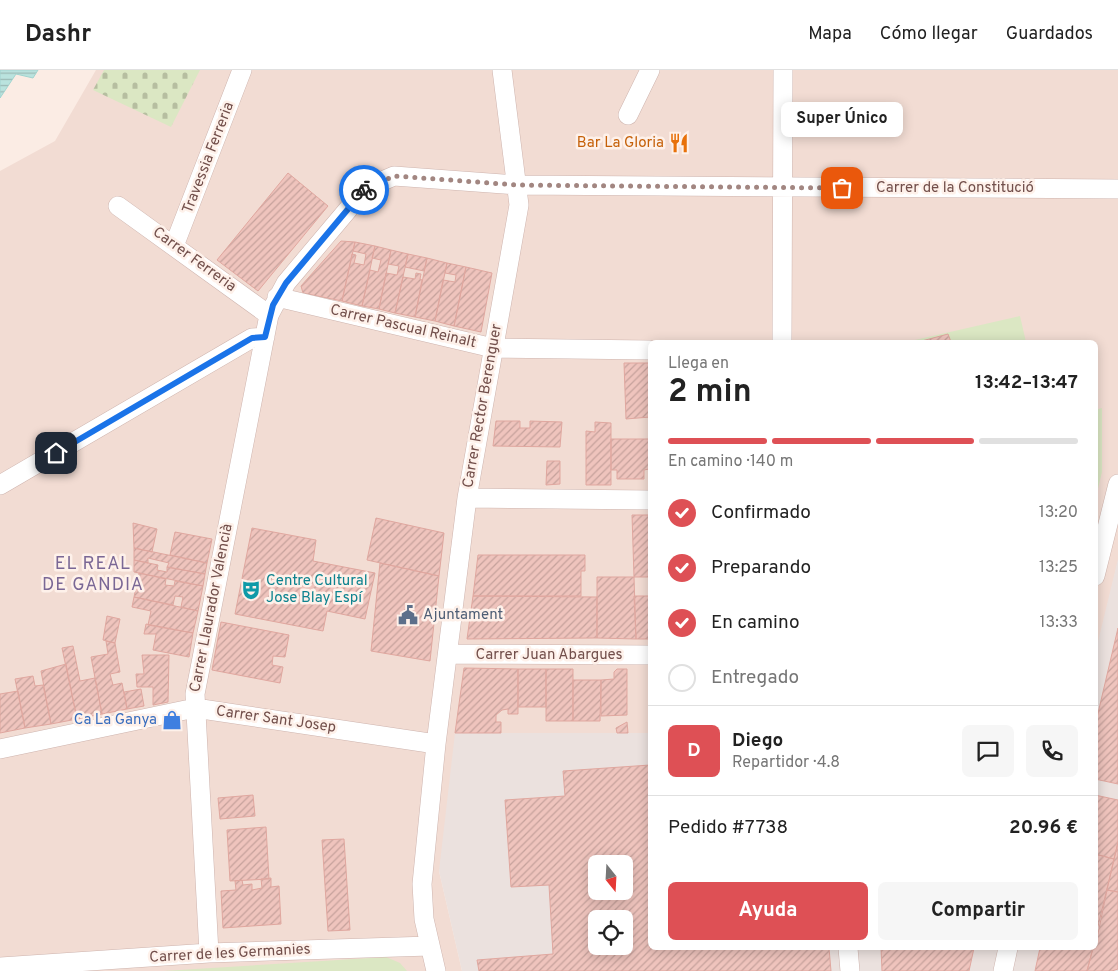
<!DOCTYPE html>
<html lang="es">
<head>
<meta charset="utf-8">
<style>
	:root { --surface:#fff; --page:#f6f6f6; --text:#222; --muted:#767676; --line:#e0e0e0; --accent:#de5055 }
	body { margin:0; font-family:Overpass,sans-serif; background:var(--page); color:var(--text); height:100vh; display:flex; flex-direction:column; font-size:19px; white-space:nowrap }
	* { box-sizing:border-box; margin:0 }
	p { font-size:16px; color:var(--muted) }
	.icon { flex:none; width:28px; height:28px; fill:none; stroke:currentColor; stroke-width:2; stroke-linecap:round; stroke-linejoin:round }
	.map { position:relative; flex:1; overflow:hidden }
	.panel { position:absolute; left:648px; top:270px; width:450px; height:610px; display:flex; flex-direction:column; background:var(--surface); border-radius:8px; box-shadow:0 2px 12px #0003 }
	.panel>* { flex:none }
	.needle { width:32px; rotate:162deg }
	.tools { position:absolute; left:588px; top:785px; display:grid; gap:10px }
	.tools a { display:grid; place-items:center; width:45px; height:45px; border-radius:8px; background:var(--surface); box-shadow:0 2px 12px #0003; font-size:25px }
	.pin { position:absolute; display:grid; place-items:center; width:42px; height:42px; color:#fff; margin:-21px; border-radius:10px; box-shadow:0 2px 8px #0006 }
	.courier { position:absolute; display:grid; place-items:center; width:50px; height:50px; margin:-25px; border:4px solid #1a73e8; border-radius:50%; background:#fff; color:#222; box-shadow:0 1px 6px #0007 }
	.bubble { position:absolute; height:35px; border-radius:8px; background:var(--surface); box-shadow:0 2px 12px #0003; font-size:16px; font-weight:700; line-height:35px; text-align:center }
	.summary em { font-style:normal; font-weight:700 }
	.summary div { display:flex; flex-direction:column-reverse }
	.summary { display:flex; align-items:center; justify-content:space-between; height:85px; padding:0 20px }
	h1 { font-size:32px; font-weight:700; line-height:38px }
	.bar { display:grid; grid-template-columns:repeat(4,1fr); gap:8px 5px; align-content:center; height:60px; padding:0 20px }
	.bar i { height:6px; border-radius:4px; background:var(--line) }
	.bar .selected { background:var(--accent) }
	.bar p { grid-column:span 4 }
	.line { display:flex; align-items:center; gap:12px; padding:0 20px; border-top:1px solid var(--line) }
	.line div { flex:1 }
	.round { display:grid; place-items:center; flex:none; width:52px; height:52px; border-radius:8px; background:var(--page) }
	ol { padding:0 20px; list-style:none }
	li { display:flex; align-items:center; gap:15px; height:55px }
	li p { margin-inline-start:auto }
	li .icon { padding:5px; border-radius:50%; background:var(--accent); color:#fff; stroke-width:4 }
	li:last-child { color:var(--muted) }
	li i { width:28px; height:28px; border:2px solid var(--line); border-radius:50% }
	.action { display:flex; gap:10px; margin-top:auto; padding:10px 20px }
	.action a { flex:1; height:58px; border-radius:8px; background:var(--accent); color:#fff; font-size:20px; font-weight:700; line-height:58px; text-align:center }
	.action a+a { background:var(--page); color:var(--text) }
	header { display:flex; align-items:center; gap:30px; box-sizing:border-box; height:70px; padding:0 25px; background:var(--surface); border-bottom:1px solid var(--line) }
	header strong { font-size:24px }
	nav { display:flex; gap:28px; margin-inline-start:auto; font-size:18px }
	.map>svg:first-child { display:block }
</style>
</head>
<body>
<header>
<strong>Dashr</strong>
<nav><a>Mapa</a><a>Cómo llegar</a><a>Guardados</a></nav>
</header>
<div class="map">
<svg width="1118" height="901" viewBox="0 0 1118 901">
	<defs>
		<pattern id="cemetery-stones" width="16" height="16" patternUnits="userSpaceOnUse" patternTransform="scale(1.25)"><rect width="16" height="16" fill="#dbe7c3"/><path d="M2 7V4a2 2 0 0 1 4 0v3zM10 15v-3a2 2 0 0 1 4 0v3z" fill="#b6bea0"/></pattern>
		<pattern id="water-rules" width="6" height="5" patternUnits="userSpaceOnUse" patternTransform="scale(1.25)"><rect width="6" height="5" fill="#bae3de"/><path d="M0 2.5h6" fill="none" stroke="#9cbab6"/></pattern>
		<pattern id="building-hatch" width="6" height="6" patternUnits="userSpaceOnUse" patternTransform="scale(1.25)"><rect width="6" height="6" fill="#efc4bd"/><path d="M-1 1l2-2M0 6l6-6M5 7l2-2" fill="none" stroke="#c6a29c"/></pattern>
	</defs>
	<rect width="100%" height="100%" fill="#fbece4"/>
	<!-- residential -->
	<path fill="#f2dcd3" d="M96 0H1118V491L1095 587V272H650V663H501L439 801 462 901H0V101L55 71Z"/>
	<!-- industrial -->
	<path fill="#ebe1de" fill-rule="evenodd" d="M1118 489V901H462L439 801 455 663H650V878H1095V584ZM596 794H624V821H596ZM596 849H624V876H596Z"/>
	<!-- cemetery -->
	<path fill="url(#cemetery-stones)" d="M104 0H200L171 57 93 20Z"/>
	<!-- green -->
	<path fill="#dbe7c3" d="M1020 246 1026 272H906Z
		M1102 338V402L1095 431V340Z
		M386 887 400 893 407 901H163Z"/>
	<!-- water -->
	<path fill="url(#water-rules)" stroke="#a1d4cf" d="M0 0H38L33 8 16 4 0 28Z"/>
	<!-- building -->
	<path fill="url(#building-hatch)" stroke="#e0a79f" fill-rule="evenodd" d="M288 103 328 136 258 221 217 190Z
		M341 171 355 172 342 231 303 223 301 216Z
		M355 172 375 176 362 236 342 231 352 184 356 185 354 193 364 195 366 184 353 181Z
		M375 176 391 180 379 239 362 236 370 200 378 202 381 190 372 188Z
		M391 180 408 184 395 243 379 239 386 203 397 205 399 196 388 194Z
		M408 184 427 188 424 201 405 197Z
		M427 188 447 193 435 251 415 247Z
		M447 193 466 197 454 256 435 251 443 210 455 212 456 205 445 203Z
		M466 197 492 203 481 262 454 256Z
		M416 203 421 204 420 209 422 210 415 247 395 243 403 207 415 209Z
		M948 264 951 272H918Z
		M624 293H650V347L626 349Z
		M496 351H520V358H530V351L562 352 560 377 493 376Z
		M595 352 611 353V415H586V361L595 362Z
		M611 369H650V408L649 399 644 400V409H617V400H611Z
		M547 391H560V414L546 415Z
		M632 445H650V507H634Z
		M376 448 444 463 439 506 367 490Z
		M133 453 157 459 152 482 134 478Z
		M252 458 316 470 313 491 375 503 365 549 327 541 323 561 235 544Z
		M175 462 212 469 207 493 170 485Z
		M134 478 207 493 205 504 167 497 169 493 148 488V493L134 490Z
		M478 485H585V501H581V526H473Z
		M134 490 158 495 157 500 167 502V497L205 504 203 516 134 502Z
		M380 493 439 506 430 591 371 581Z
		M139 503 166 509 165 515 174 516 175 511 203 516 198 541 181 537 183 527 175 526 173 535 134 527Z
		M597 507H634L636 569 597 568Z
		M473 526 597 527V568L467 569Z
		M634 526H650V569H636Z
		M134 527 198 541 193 563 148 555 151 541 132 537Z
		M107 546 120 549 115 573 103 570Z
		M221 552 289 565 285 587 273 586 272 595 283 597 280 613 212 600Z
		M146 554 193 563 189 587 153 580 156 564H144Z
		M1118 558V714L1095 709V656Z
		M106 571 115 573 120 602 110 604 113 615 122 613 127 639 102 644 91 587 108 584Z
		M73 576 80 611 95 608 102 644 77 649 62 578Z
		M142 585H169L168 632 153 635V617H137L136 604H144Z
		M66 594 77 649 51 654 41 601Z
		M464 598 518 599V644H508V639L502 640 496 645V652H501V663H455Z
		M518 599H546V637H518Z
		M546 599H573V651H546Z
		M617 599H627V645L601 646V610L614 609V602Z
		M33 606 35 616 43 615 51 654 25 658 15 609Z
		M573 610H601L600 651H573Z
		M141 619 144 636 127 639 124 622Z
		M18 621 25 658 0 663V624Z
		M627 652 628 663H617L616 658Z
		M650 695V878H829L831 901H479L477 890 553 884 549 815 511 817 505 730 565 726 563 701ZM596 794H624V821H596ZM596 849H624V876H596Z
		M253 725 255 746 220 749 218 728Z
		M1095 725 1118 730V772L1114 789 1095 784Z
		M266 757 269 809 230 811 227 760Z
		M344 769 350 860 328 861 322 770Z
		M1118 772V822L1107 820Z
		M1095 784 1114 789 1095 869Z
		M271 808V817L279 816 281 854 223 858 221 821 236 820 235 811 242 810 243 815 252 814V820L262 818 261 809Z
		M1107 820 1118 822V899L1112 901H1087L1093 878H1095Z
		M881 878H974L969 901H882Z
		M1040 878H1093L1087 901H1035Z"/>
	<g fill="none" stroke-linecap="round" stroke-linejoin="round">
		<defs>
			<path id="minor" d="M628 45 650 0
				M118 136 269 245
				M174 176 242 0
				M277 227 493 278 650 280
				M782 272 783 0
				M0 415 252 268 265 267
				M467 428 650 430
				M1095 506 1118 414
				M448 584 650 585
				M0 679 195 638 436 674
				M848 878 850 901
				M209 883 195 624 269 245 286 213 366 118 394 106 518 115 1118 119
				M0 897 209 883 430 876
				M436 901 424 849 422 814 436 674 467 428 519 135 502 0
				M1003 901 1008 878"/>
		</defs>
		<!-- minor casing -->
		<use href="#minor" stroke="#ceb4ae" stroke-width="20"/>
		<!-- minor -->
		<use href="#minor" stroke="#fff" stroke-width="19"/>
	</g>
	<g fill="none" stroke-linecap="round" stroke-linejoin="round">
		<!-- done -->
		<path stroke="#a28681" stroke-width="5" stroke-dasharray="0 9" d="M364 120 394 106 518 115 842 118"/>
		<!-- route -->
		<path stroke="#1a73e8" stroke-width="6" d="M56 383 252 268 265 267 273 235 286 213 364 120"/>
	</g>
	<!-- icons -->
	<defs>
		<symbol id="restaurant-bare" viewBox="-9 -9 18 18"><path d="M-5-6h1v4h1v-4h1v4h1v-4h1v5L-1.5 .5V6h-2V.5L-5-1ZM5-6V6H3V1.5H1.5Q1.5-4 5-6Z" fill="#e8710a" stroke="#fef1ea" stroke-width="2.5" paint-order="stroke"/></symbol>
		<symbol id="theatre-bare" viewBox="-9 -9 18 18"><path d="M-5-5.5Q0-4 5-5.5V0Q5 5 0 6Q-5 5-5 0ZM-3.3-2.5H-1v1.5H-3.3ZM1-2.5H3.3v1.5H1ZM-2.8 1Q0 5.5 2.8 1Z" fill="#0f9aa8" stroke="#fef1ea" stroke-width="2.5" paint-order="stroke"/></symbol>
		<symbol id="civic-bare" viewBox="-9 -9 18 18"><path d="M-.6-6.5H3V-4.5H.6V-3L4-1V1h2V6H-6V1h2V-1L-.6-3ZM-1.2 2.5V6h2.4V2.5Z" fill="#5c6f8a" stroke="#fef1ea" stroke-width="2.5" paint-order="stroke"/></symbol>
		<symbol id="shop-bare" viewBox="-9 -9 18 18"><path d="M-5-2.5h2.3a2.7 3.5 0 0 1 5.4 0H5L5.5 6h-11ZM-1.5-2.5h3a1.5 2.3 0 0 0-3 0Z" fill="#3f7fe0" stroke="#fef1ea" stroke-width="2.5" paint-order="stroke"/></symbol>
	</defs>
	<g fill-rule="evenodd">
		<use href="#restaurant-bare" x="665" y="59" width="28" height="28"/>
		<use href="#theatre-bare" x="237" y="506" width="28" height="28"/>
		<use href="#civic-bare" x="394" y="531" width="28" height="28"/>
		<use href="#shop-bare" x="158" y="636" width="28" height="28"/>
	</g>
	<g text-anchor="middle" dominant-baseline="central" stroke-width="5" stroke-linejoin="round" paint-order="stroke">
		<!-- food labels -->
		<g font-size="15" fill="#c56008" stroke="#fef1ea" text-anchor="end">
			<text x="664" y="73">Bar La Gloria</text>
		</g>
		<!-- street labels -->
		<g font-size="15" fill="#724f4b" stroke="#fef1ea">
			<text transform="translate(209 88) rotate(-69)">Travessia Ferreria</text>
			<text x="955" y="118">Carrer de la Constitució</text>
			<text transform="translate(194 190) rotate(36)">Carrer Ferreria</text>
			<text transform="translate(403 257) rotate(13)">Carrer Pascual Reinalt</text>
			<text transform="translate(483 336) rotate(-80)">Carrer Rector Berenguer</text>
			<text transform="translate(212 538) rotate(-79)">Carrer Llaurador Valencià</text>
			<text x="549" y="585">Carrer Juan Abargues</text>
			<text transform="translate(276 650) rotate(8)">Carrer Sant Josep</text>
			<text transform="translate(230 884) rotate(-3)">Carrer de les Germanies</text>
		</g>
		<!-- culture labels -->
		<g font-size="15" fill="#0d838f" stroke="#fef1ea" text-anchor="start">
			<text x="266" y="511">Centre Cultural<tspan x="266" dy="17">Jose Blay Espí</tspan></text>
		</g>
		<!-- service labels -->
		<g font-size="15" fill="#4e5e75" stroke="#fef1ea" text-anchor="start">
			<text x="423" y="545">Ajuntament</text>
		</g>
		<!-- shop labels -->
		<g font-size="15" fill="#366cbe" stroke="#fef1ea" text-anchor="end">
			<text x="157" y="650">Ca La Ganya</text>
		</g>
		<!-- quarter labels -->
		<g font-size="18" letter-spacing="1" fill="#7a6795" stroke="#fef1ea">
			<text x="93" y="494">EL REAL<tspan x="93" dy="21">DE GANDIA</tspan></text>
		</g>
	</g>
</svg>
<div class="tools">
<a><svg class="needle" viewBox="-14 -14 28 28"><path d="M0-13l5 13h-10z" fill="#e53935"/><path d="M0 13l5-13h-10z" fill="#767676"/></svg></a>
<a><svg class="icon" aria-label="locate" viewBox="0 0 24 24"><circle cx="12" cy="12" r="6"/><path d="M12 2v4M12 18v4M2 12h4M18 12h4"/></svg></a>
</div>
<div class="pin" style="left:842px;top:118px;background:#ea580c"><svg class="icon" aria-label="bag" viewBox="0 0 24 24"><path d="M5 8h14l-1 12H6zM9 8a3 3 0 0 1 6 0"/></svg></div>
<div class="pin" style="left:56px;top:383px;background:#1f2937"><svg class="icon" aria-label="home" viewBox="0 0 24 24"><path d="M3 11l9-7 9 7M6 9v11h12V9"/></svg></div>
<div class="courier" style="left:364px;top:120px"><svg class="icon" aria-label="bike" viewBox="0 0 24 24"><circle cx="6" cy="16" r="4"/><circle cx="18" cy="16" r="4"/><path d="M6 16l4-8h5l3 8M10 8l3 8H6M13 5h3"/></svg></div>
<div class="bubble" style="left:781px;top:32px;width:122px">Super Único</div>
<section class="panel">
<div class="summary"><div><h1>2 min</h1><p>Llega en</p></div><em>13:42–13:47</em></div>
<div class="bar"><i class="selected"></i><i class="selected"></i><i class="selected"></i><i></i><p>En camino · 140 m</p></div>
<ol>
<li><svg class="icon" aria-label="check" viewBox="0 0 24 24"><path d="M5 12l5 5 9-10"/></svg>Confirmado<p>13:20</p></li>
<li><svg class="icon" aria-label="check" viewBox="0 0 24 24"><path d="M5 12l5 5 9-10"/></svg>Preparando<p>13:25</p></li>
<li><svg class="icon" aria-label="check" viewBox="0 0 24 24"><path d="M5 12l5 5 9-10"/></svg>En camino<p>13:33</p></li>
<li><i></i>Entregado</li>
</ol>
<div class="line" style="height:90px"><b class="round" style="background:var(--accent);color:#fff">D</b><div><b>Diego</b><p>Repartidor · 4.8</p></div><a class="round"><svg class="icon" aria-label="chat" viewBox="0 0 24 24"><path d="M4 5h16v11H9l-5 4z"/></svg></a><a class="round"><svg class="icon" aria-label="phone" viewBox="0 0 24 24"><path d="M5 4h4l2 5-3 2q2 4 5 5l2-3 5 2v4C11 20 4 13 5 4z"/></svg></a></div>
<div class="line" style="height:65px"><div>Pedido #7738</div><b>20.96 €</b></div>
<div class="action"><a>Ayuda</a><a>Compartir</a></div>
</section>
</div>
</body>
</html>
